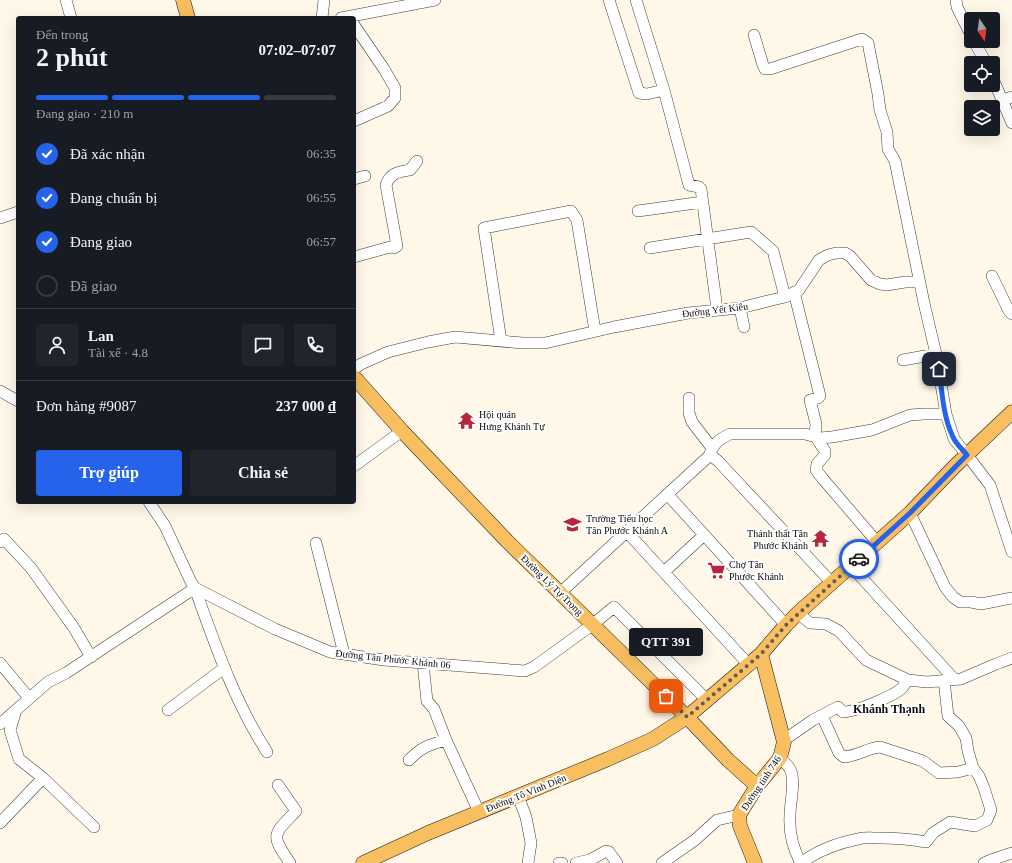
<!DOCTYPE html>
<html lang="vi">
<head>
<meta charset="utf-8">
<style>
	:root { --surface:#171b24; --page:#20242c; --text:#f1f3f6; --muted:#9ea1a6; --line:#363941; --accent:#2563eb }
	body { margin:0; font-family:Georgia,serif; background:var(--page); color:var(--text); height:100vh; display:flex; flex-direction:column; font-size:15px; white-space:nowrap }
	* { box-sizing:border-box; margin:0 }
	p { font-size:13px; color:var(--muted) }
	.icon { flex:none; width:22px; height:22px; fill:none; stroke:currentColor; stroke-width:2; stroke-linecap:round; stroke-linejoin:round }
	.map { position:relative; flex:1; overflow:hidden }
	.panel { position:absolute; left:16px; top:16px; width:340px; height:488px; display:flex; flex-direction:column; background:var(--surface); border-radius:4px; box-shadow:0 4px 16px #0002 }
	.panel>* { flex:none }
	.needle { width:26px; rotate:167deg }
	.fabs { position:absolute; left:964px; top:12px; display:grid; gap:8px }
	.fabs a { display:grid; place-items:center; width:36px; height:36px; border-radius:4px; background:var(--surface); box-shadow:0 4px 16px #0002; font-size:20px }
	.pin { position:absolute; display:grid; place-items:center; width:34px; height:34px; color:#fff; margin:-17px; border-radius:8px; box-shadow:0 2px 6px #0006 }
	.courier { position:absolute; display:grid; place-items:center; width:40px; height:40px; margin:-20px; border:3px solid #2563eb; border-radius:50%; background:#fff; color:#222; box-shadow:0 1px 5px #0007 }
	.bubble { position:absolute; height:28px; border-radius:4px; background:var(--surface); box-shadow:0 4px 16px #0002; font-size:13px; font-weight:800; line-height:28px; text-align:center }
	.headline em { font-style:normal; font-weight:800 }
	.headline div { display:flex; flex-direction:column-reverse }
	.headline { display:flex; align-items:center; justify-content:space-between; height:68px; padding:0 20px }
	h1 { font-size:26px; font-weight:800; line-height:30px }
	.bar { display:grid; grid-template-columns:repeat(4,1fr); gap:6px 4px; align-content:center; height:48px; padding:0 20px }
	.bar i { height:5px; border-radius:3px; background:var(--line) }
	.bar .selected { background:var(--accent) }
	.bar p { grid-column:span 4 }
	.line { display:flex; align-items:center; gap:10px; padding:0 20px; border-top:1px solid var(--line) }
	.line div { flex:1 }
	.round { display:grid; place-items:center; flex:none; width:42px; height:42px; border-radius:4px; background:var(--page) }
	ol { padding:0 20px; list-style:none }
	li { display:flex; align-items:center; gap:12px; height:44px }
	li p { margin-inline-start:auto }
	li .icon { padding:4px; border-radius:50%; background:var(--accent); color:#fff; stroke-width:4 }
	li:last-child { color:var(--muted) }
	li i { width:22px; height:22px; border:2px solid var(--line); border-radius:50% }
	.action { display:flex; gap:8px; margin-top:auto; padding:8px 20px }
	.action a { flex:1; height:46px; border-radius:4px; background:var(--accent); color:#fff; font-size:16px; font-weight:800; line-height:46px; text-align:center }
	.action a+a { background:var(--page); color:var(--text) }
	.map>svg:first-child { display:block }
</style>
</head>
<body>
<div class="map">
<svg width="1012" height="863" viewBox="0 0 1012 863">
	<rect width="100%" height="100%" fill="#fff7e8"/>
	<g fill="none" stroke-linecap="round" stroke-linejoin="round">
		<defs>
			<path id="minor" d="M66 0 71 18
				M609 0 639 93 647 94 664 90
				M636 0 664 90 689 185 699 187 701 189 717 309
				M956 0 957 7 971 35
				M322 18 324 0
				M341 18 435 0
				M354 25 384 69 395 88V98L388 106 354 121
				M754 35 763 65 765 69H770L862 39 868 43 878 94 880 110 887 132 888 149 895 161 924 303 936 354 946 414 954 439 967 455
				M974 41 986 63
				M993 79 1012 123
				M1002 100 1012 97
				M354 179 365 176
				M638 211 703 202
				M0 218 18 212
				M650 248 751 232 773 251 785 297
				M354 257 390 247 394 248 397 246 386 185C390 173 398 172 410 170L417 161
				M992 276 1009 311 1012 314
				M794 292 820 396 818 398 810 400 816 424 815 436 825 451V455L817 464 816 470 823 479 877 542
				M740 308 744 327
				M501 341 484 228 571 211 577 220 595 331
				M903 360 936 354
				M354 369 361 364 388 352 428 342 455 337 523 343H545L614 327 688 313 740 308 772 300 785 297 799 290 819 260 828 255 836 253H845L850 256 871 280 880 284 887 285 905 282H919
				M0 391 18 401
				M689 398V413L692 422 712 448
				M967 455 990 485 1012 552
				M709 456C714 443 718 440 730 434H805L820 438 832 437 872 430 910 415 924 414H946
				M354 466 402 431
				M668 495 786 625
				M149 502 165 526 191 582 195 588 275 629 330 652 384 660 525 671 534 667 592 625 614 607 707 700
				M910 513 945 587 953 597 960 602H971L981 604 1012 598
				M627 532 749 665
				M0 542 4 539 31 568 74 628 91 657
				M316 543 344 654
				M851 566 954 679
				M664 572 704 535
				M198 590V597C217 650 236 704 267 752
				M560 593 709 456 713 457 718 461 832 583
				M798 613 810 623 826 624 839 631 866 660 908 680 927 682 961 679 996 664 1012 658
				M0 663 29 698
				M16 710 10 730 19 759 43 778 94 827
				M168 710 224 668
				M822 716 839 753 844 757C857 756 868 748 880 747L923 761 939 773 958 772 973 768
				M0 724 48 682 66 673 195 588
				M446 740 479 812
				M784 740 813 720 838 707 843 712C855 712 894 696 902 688 904 686 906 682 908 680
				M780 758C783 761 788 765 790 769 796 780 790 803 790 815 789 831 793 849 801 863
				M409 760C421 747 429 745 446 740L434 709 427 701 423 663
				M278 785 296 811C273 835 270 834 290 863
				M518 796 526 817 531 843 528 863
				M0 823 43 778
				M559 863H562
				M576 863 590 860 606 851 609 852 617 863
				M662 863 695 840 717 820 739 815
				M801 863C817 851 838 843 858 839 865 837 872 838 879 838 895 838 910 839 926 842L933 833 950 822 975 826 987 820 991 810 984 788 979 776 973 768 968 751 966 738 959 726 948 716 944 680
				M984 863 991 860 1012 853"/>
			<path id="major" d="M183 0 188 18
				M354 377 402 431 507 541 687 717 728 760 757 786
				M363 863 428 833 608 759 653 739 687 717 761 654 786 625 798 613 910 513 955 466 1012 412
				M755 863 740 826 739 815 757 786 780 758 784 742 761 654"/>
		</defs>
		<!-- minor casing -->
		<use href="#minor" stroke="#3d3d3d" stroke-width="12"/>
		<!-- major casing -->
		<use href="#major" stroke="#1b1b1b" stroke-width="15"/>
		<!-- minor -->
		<use href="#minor" stroke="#fff" stroke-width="11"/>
		<!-- major -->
		<use href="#major" stroke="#f7bf60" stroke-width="14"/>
	</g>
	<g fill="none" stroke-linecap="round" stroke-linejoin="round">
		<!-- done -->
		<path stroke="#605d58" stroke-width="4" stroke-dasharray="0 7.2" d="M666 696 687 717 761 654 786 625 859 559"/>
		<!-- route -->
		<path stroke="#2563eb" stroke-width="5" d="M859 559 910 513 967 455C962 449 956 444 953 437 943 417 942 391 939 369"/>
	</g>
	<!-- icons -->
	<defs>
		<symbol id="temple-bare" viewBox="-9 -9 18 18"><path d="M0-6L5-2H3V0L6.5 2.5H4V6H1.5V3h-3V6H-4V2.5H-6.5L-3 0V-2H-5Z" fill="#b7253e" stroke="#fff" stroke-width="2.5" paint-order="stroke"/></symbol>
		<symbol id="school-bare" viewBox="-9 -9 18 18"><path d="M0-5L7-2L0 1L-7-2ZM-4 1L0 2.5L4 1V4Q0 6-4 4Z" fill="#b7253e" stroke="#fff" stroke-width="2.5" paint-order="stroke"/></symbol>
		<symbol id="supermarket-bare" viewBox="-9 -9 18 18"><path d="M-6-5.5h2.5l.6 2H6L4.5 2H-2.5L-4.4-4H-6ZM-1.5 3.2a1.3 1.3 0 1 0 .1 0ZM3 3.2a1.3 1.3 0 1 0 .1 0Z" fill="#b7253e" stroke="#fff" stroke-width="2.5" paint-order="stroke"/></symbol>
	</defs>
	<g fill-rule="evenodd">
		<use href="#temple-bare" x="454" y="408" width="25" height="25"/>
		<use href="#school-bare" x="560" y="512" width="25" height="25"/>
		<use href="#temple-bare" x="808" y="526" width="25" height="25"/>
		<use href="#supermarket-bare" x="704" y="558" width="25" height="25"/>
	</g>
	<g text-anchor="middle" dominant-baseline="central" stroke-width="4" stroke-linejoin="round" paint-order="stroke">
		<!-- street labels -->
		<g font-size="10" fill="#0a0a0a" stroke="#fff">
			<text transform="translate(715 310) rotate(-7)">Đường Yết Kiêu</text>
			<text transform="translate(552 585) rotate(44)">Đường Lý Tự Trọng</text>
			<text transform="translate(393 659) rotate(6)">Đường Tân Phước Khánh 06</text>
			<text transform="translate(761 783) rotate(-56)">Đường tỉnh 746</text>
			<text transform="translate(526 793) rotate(-22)">Đường Tô Vĩnh Diện</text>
		</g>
		<!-- poi labels -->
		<g font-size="10" fill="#0a0a0a" stroke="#fff" text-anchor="start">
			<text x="479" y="414">Hội quán<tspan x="479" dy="12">Hưng Khánh Tự</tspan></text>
			<text x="586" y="518">Trường Tiểu học<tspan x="586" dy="12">Tân Phước Khánh A</tspan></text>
			<text x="808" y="533" text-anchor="end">Thánh thất Tân<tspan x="808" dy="12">Phước Khánh</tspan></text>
			<text x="729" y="564">Chợ Tân<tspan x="729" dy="12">Phước Khánh</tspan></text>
		</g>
		<!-- quarter labels -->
		<g font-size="12" font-weight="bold" fill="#0a0a0a" stroke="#fff">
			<text x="889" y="709">Khánh Thạnh</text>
		</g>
	</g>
</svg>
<div class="fabs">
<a><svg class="needle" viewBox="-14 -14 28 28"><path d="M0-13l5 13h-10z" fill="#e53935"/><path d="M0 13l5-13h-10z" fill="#9ea1a6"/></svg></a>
<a><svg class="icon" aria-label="locate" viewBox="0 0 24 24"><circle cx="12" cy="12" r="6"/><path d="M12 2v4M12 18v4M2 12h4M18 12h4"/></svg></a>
<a><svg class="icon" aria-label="layers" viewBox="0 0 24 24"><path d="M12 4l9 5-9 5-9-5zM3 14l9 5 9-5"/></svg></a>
</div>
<div class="pin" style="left:666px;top:696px;background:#ea580c"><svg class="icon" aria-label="bag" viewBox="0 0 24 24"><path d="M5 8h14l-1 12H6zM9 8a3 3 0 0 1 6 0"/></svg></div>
<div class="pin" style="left:939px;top:369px;background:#1f2937"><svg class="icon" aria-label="home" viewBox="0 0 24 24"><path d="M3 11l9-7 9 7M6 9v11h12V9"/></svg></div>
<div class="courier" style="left:859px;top:559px"><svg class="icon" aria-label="car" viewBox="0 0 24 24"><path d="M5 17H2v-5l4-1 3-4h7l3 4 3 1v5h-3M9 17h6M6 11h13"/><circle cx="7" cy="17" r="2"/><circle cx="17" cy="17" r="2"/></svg></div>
<div class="bubble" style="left:629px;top:628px;width:74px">QTT 391</div>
<section class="panel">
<div class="headline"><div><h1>2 phút</h1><p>Đến trong</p></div><em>07:02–07:07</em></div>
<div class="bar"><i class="selected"></i><i class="selected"></i><i class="selected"></i><i></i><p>Đang giao · 210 m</p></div>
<ol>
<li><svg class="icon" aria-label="check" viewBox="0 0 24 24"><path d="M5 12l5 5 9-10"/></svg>Đã xác nhận<p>06:35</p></li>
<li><svg class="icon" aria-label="check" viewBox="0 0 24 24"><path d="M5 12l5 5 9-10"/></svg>Đang chuẩn bị<p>06:55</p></li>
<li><svg class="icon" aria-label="check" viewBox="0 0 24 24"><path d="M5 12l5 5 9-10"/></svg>Đang giao<p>06:57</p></li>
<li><i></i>Đã giao</li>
</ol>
<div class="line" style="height:72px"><a class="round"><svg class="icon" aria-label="person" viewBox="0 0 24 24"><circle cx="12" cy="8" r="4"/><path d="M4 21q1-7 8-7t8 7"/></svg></a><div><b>Lan</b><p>Tài xế · 4.8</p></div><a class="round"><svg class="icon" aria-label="chat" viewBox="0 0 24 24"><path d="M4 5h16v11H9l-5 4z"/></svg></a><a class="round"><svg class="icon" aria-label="phone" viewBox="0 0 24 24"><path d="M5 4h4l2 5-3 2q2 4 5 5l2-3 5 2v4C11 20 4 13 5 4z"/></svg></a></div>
<div class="line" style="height:52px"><div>Đơn hàng #9087</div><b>237 000 ₫</b></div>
<div class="action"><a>Trợ giúp</a><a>Chia sẻ</a></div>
</section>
</div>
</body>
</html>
